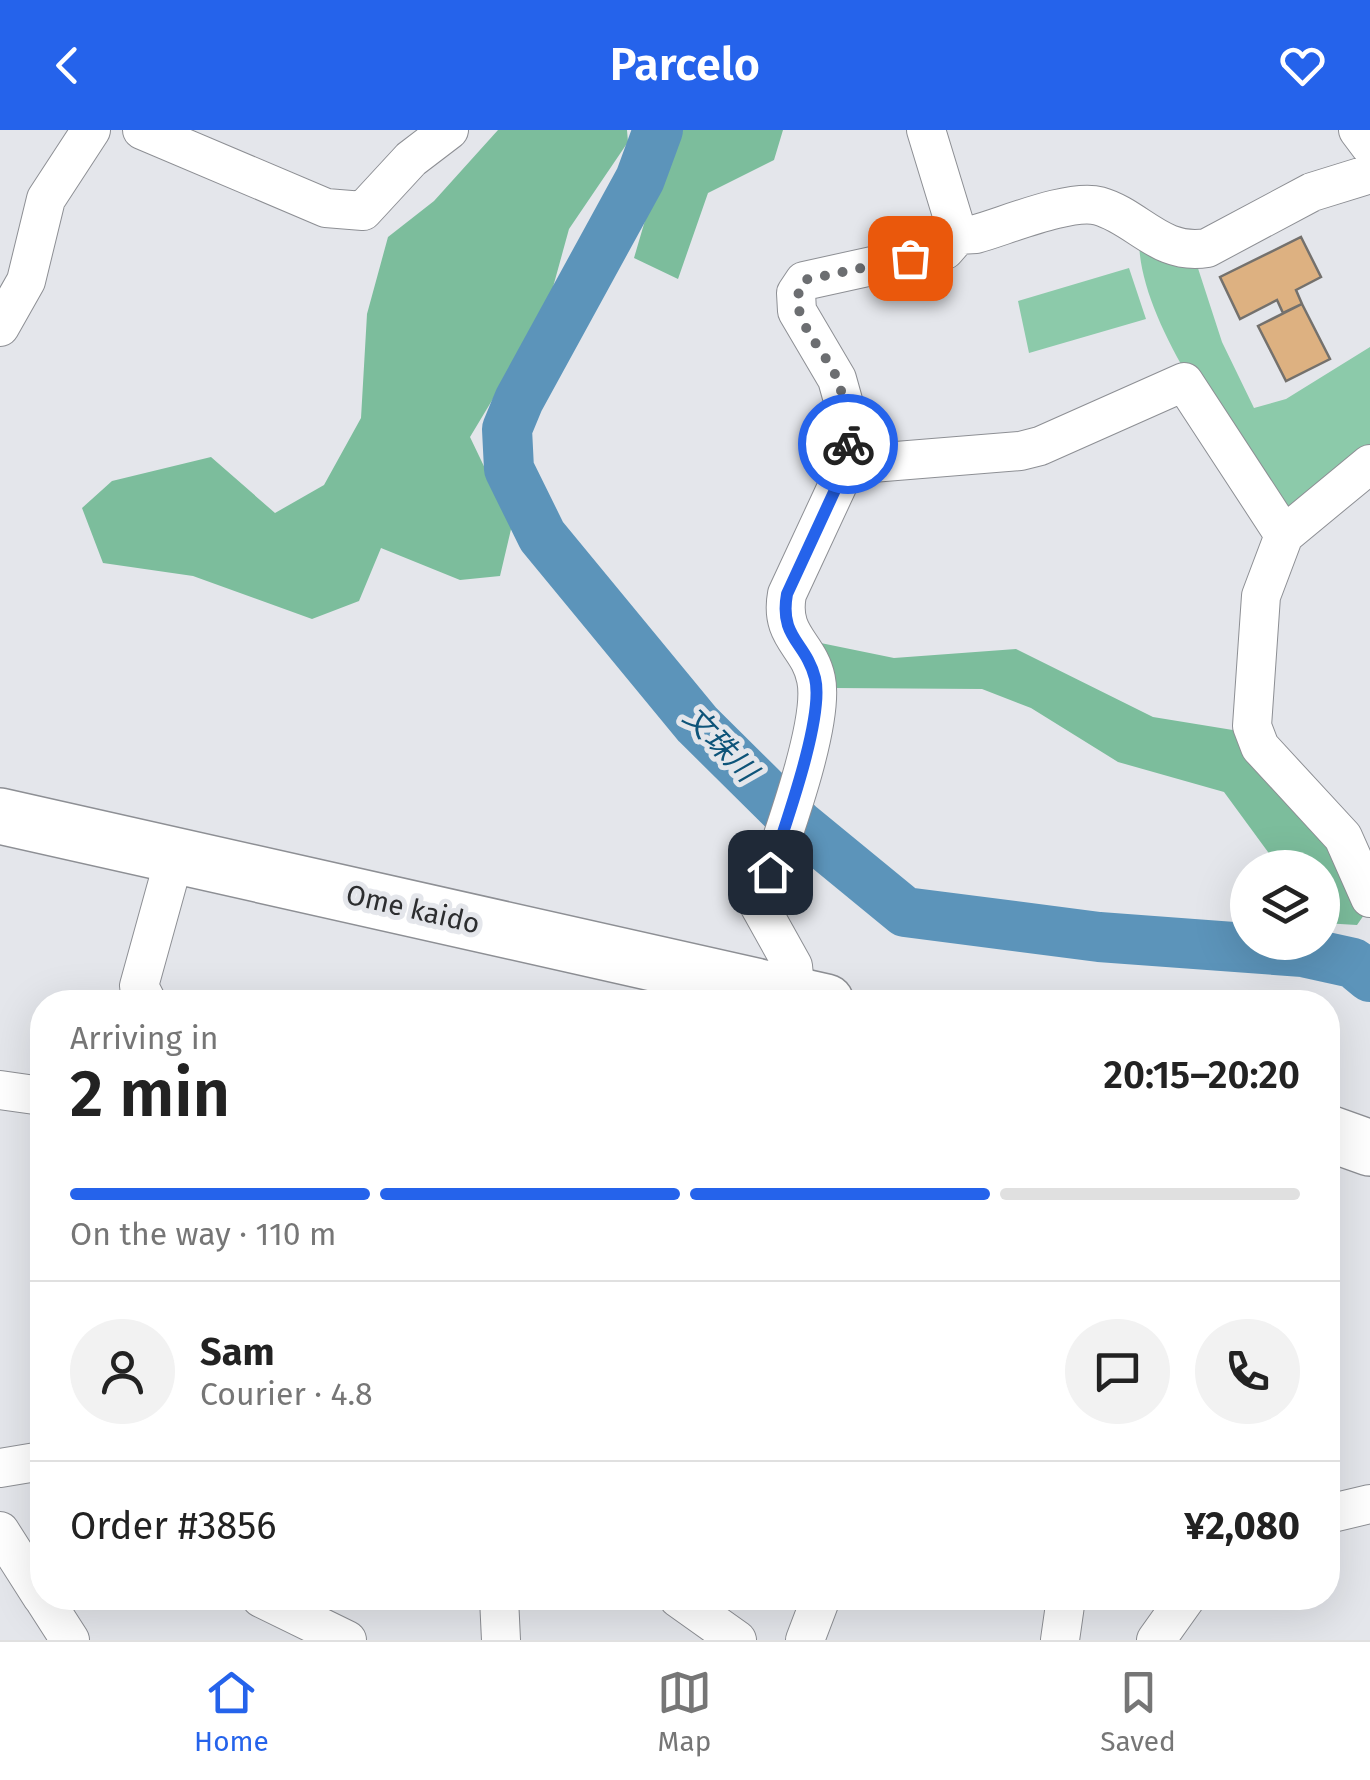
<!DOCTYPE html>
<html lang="en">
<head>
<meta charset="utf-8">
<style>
	:root { --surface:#fff; --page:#f2f2f2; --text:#222; --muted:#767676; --line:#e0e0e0; --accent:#2563eb }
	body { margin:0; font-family:"Fira Sans","Noto Sans JP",sans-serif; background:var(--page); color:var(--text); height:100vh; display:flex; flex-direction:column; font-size:38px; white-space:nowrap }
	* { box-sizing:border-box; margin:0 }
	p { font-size:32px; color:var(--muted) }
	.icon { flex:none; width:55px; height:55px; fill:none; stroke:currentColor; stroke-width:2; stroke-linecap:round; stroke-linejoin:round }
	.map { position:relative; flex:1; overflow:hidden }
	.details { position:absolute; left:30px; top:860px; width:1310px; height:620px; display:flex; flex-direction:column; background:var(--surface); border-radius:40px; box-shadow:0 10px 40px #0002 }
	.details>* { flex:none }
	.controls { position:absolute; left:1230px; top:720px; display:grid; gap:20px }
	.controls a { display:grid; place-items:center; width:110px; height:110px; border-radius:50%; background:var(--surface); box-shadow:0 10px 40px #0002; font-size:50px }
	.pin { position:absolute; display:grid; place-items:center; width:85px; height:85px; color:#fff; margin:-42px; border-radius:20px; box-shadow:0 5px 15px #0006 }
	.courier { position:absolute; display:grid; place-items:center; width:100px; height:100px; margin:-50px; border:8px solid #2563eb; border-radius:50%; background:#fff; color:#222; box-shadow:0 2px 12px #0007 }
	.head em { font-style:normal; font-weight:600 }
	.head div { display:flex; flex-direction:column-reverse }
	.head { display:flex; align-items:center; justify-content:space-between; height:170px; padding:0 40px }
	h1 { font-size:65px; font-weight:600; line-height:75px }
	.bar { display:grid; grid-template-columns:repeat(4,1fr); gap:15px 10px; align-content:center; height:120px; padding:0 40px }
	.bar i { height:12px; border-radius:8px; background:var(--line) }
	.bar .selected { background:var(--accent) }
	.bar p { grid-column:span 4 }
	.line { display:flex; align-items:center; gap:25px; padding:0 40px; border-top:2px solid var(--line) }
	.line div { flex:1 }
	.round { display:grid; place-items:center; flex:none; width:105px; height:105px; border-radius:52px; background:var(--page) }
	header { display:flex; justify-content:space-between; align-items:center; height:130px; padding:0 40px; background:var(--accent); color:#fff; font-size:45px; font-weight:600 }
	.menu { display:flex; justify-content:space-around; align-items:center; height:140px; border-top:2px solid var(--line); background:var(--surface); font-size:28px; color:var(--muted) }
	.menu a { display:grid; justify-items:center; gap:5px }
	.menu .selected { color:var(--accent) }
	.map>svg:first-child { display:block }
</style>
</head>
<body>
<header><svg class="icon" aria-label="back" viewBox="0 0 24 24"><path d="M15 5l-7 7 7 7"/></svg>Parcelo<svg class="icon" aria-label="heart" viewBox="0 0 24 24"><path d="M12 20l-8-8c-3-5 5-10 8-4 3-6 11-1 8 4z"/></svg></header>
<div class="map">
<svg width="1370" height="1510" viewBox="0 0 1370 1510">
	<rect width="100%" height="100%" fill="#e4e6eb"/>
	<!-- green -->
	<path fill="#8ccaaa" d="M1139 111 1194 126 1222 212 1254 278 1286 269 1370 217V322L1286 394C1238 320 1140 199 1139 111Z
		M1129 138 1146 189 1029 223 1018 171Z"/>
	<!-- forest -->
	<path fill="#7cbd9c" d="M498 0H627L628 12 569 99 547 179 470 307 512 395 500 446 460 450 381 418 359 471 312 489 193 446 103 433 82 378 112 351 211 327 275 383 324 355 361 288 367 184 388 107 434 71Z
		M677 0H783L774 30 708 63 678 149 634 128 651 70Z
		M806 510 894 528 1016 519 1153 587 1245 602 1335 712 1366 782 1357 795 1323 793 1322 738 1279 737 1224 662 1118 632 1031 578 982 559 834 558Z"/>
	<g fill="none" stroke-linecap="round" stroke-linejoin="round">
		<!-- river -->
		<path stroke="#5c94ba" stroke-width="50" d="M658 0 640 49 519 270 507 299 509 339 542 406 697 594 799 695 905 782 1099 807 1303 822 1353 833 1370 847"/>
	</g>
	<!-- building -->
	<path fill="#ddb181" stroke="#74716d" stroke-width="2.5" d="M1301 107 1321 147 1296 160 1302 174 1283 183 1277 170 1240 189 1220 147Z
		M1302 174 1330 229 1286 251 1258 196Z"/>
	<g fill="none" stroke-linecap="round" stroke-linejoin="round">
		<defs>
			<path id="minor" d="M142 0 326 78 363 81 411 29 449 0
				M1358 0 1370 16
				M958 105 976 104C1005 96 1071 68 1099 76 1138 87 1160 126 1207 118L1312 62 1370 44
				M0 197 26 151 46 69 91 0
				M1370 334 1284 405 1261 466 1252 596 1260 617 1343 707 1370 768
				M847 335 1020 321 1040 316 1184 252 1284 405
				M796 866 793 836 759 775C775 727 826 595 816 549 809 514 779 507 787 464L847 335 849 292 837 249 797 181 796 163 804 151 945 120 958 105 926 0
				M147 872 139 856 175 726
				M0 960 42 966
				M0 1338 42 1331
				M1328 1384 1370 1374
				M0 1401 42 1467
				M43 1468 70 1510
				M261 1468 347 1510
				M499 1468 501 1510
				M678 1468 737 1510
				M805 1510 821 1468
				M1060 1510 1066 1468
				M1156 1510 1186 1468"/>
			<path id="highway" d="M0 686 826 872
				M1328 1003 1370 1018"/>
		</defs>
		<!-- minor casing -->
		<use href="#minor" stroke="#8d8f94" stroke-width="40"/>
		<!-- highway casing -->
		<use href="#highway" stroke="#8d8f94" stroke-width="58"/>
		<!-- minor -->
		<use href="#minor" stroke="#fff" stroke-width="38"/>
		<!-- highway -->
		<use href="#highway" stroke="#fff" stroke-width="55"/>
	</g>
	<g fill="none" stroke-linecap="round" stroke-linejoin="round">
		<!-- done -->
		<path stroke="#6c6e71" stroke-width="10" stroke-dasharray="0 18" d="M848 314C849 293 845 272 838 251 826 219 782 185 804 150L910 128"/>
		<!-- route -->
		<path stroke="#2563eb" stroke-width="12" d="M770 742C783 701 825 587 815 548 806 512 779 508 787 464L847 334 848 314"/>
	</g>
	<g text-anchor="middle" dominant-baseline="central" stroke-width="10" stroke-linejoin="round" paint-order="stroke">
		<!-- street labels -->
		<g font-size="28" fill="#2c2d2f" stroke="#e4e6eb">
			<text transform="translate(413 779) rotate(13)">Ome kaido</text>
		</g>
		<!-- water labels -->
		<g font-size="30" font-style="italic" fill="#0e5479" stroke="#e4e6eb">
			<text transform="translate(720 614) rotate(46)">文珠川</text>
		</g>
	</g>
</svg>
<div class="controls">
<a><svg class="icon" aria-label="layers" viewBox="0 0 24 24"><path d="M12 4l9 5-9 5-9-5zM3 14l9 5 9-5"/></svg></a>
</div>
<div class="pin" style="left:910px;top:128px;background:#ea580c"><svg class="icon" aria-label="bag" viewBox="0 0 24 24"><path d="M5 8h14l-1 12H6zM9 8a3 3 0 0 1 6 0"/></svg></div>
<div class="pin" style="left:770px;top:742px;background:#1f2937"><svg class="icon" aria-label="home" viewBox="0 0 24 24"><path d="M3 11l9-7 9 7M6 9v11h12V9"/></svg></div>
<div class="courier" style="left:848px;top:314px"><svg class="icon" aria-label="bike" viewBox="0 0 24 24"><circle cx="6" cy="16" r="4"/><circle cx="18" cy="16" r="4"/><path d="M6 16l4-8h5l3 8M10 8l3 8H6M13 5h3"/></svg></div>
<section class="details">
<div class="head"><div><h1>2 min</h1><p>Arriving in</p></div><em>20:15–20:20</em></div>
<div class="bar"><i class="selected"></i><i class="selected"></i><i class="selected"></i><i></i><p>On the way · 110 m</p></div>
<div class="line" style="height:180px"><a class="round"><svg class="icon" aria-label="person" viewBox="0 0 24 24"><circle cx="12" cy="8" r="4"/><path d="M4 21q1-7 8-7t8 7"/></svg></a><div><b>Sam</b><p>Courier · 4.8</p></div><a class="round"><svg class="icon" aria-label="chat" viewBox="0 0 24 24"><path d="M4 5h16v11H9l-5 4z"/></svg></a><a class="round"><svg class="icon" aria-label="phone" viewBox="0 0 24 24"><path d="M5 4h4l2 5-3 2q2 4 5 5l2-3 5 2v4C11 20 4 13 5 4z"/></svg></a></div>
<div class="line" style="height:130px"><div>Order #3856</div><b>¥2,080</b></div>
</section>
</div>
<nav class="menu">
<a class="selected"><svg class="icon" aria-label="home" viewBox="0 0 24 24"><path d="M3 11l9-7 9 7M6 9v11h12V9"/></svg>Home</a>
<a><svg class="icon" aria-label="map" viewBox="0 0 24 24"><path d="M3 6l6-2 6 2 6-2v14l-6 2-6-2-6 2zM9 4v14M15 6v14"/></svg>Map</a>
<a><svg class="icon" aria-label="saved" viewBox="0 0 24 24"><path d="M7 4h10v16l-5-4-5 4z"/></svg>Saved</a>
</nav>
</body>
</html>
